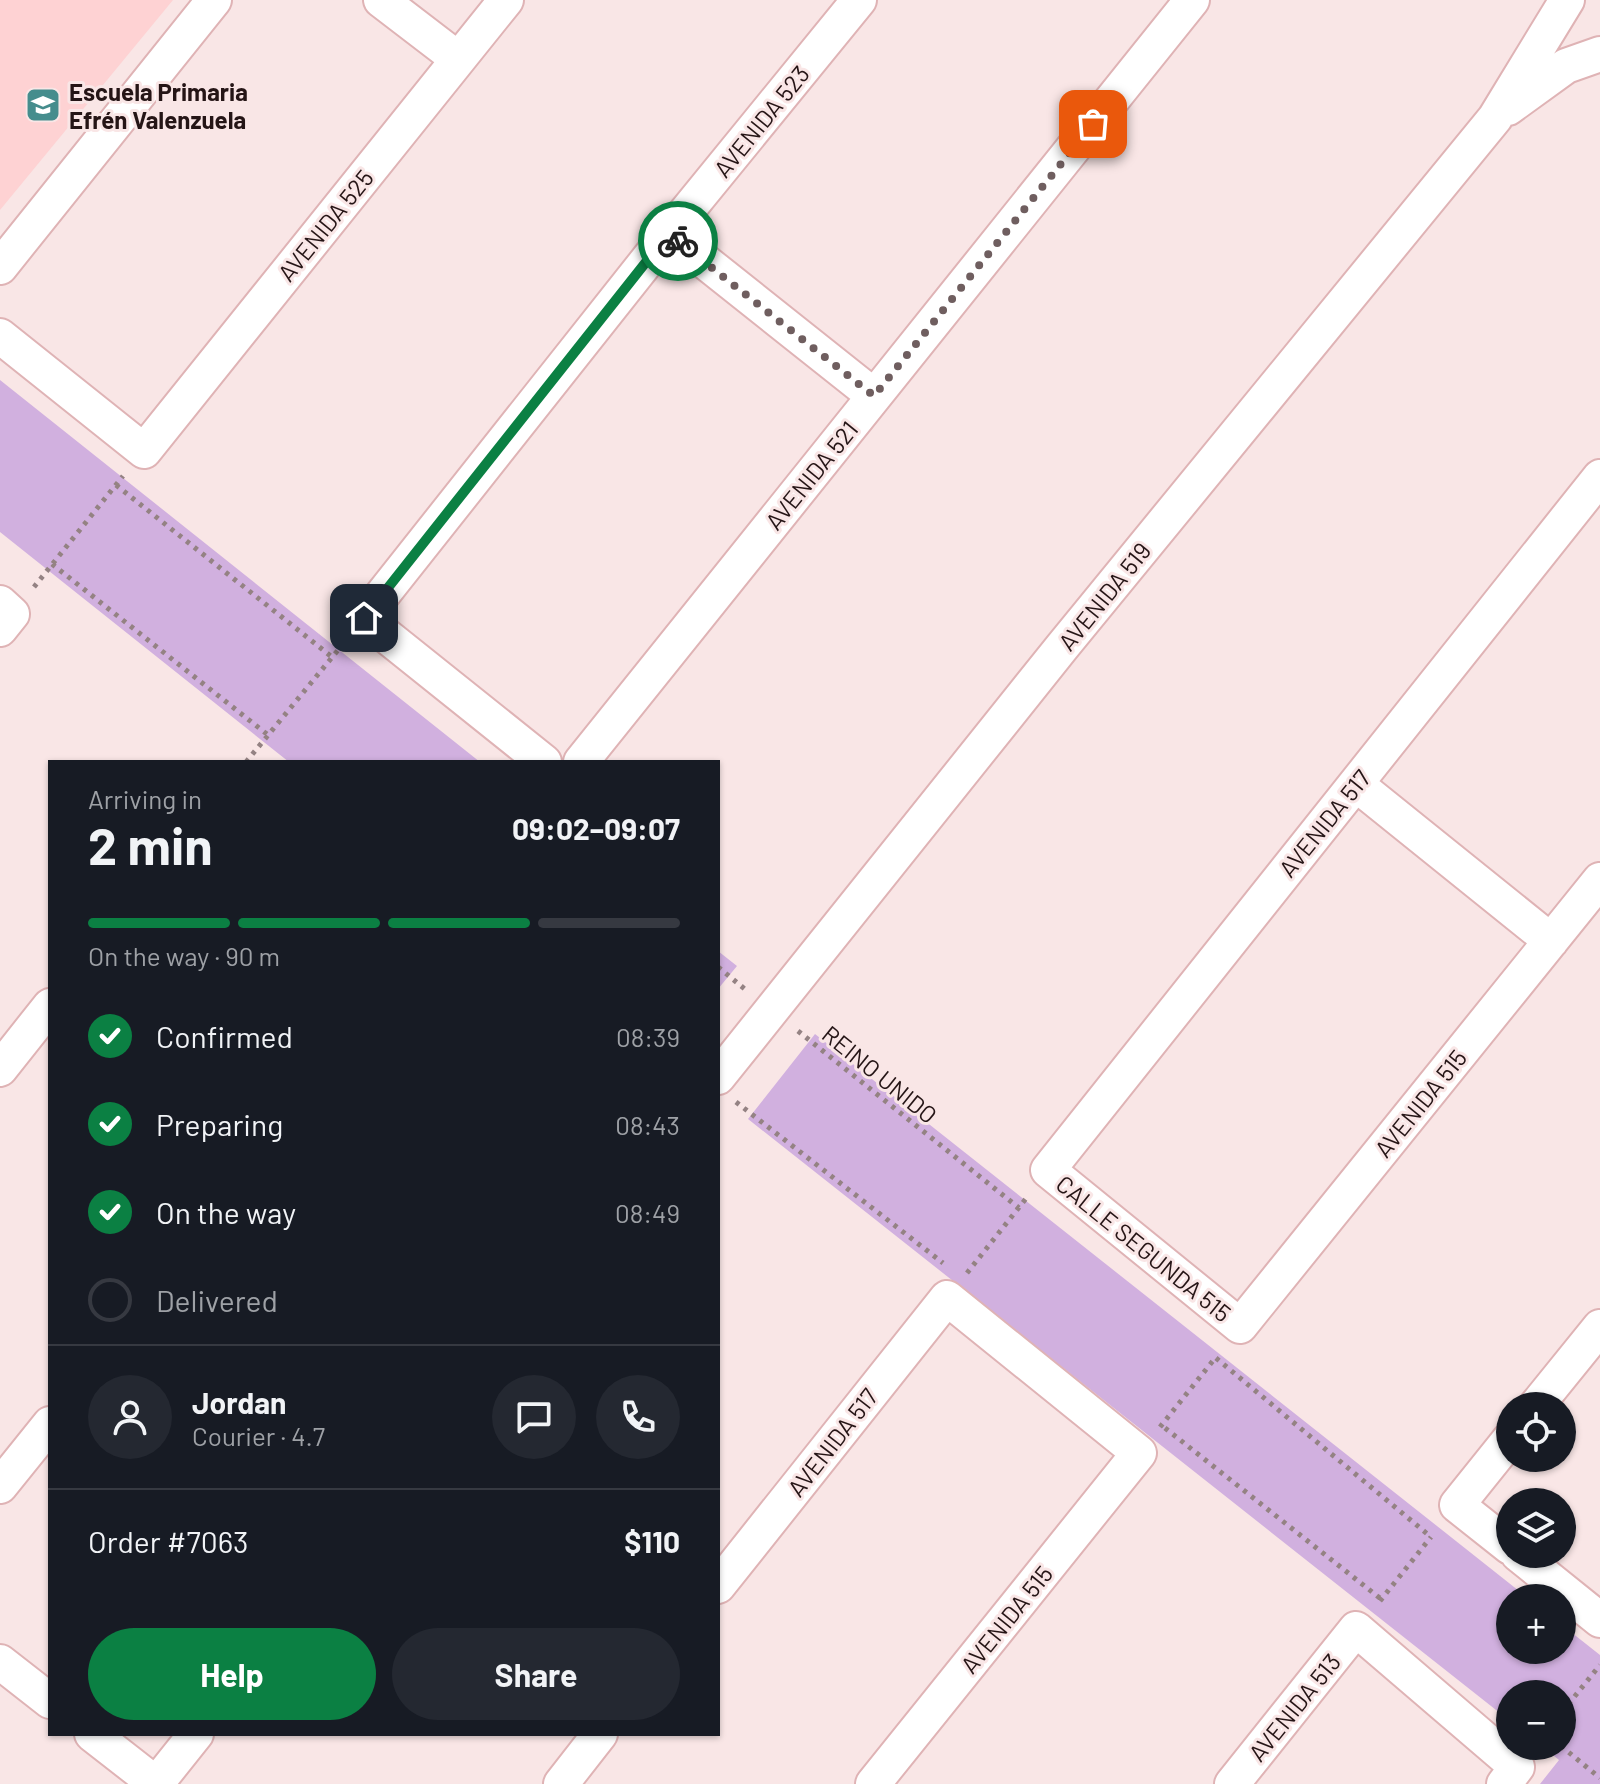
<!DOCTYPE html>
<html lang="en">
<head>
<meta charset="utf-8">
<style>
	:root { --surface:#171b24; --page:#242831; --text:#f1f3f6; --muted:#9ea1a6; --line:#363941; --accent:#0b8043 }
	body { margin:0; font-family:Barlow,sans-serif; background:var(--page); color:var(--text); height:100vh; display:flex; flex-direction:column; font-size:30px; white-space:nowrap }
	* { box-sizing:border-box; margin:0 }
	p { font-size:26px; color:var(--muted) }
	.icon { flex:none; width:44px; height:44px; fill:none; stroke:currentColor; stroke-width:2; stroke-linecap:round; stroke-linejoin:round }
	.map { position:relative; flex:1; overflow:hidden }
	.details { position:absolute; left:48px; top:760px; width:672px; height:976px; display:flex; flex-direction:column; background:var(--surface); border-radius:0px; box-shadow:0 2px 6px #0004 }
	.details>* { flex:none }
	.fabs { position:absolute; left:1496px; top:1392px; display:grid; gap:16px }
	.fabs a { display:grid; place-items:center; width:80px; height:80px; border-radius:50%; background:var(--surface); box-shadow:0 2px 6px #0004; font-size:40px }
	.pin { position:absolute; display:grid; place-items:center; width:68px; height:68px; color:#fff; margin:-34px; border-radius:16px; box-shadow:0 4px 12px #0006 }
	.courier { position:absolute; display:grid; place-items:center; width:80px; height:80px; margin:-40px; border:6px solid #0b8043; border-radius:50%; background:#fff; color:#222; box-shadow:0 2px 10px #0007 }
	.headline em { font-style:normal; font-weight:700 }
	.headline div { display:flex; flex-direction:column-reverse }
	.headline { display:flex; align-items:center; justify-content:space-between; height:136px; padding:0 40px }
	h1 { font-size:52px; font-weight:700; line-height:60px }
	.bar { display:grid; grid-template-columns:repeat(4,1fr); gap:12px 8px; align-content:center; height:96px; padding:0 40px }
	.bar i { height:10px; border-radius:6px; background:var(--line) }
	.bar .selected { background:var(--accent) }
	.bar p { grid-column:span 4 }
	.line { display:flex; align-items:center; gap:20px; padding:0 40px; border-top:2px solid var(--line) }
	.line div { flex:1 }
	.round { display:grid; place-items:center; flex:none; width:84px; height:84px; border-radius:42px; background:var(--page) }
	ol { padding:0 40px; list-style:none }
	li { display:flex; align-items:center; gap:24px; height:88px }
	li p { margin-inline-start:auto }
	li .icon { padding:8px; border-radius:50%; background:var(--accent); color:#fff; stroke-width:4 }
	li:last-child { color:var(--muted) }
	li i { width:44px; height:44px; border:4px solid var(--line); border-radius:50% }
	.primary-button { display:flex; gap:16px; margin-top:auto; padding:16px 40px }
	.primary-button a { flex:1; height:92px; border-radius:48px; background:var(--accent); color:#fff; font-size:32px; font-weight:700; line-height:92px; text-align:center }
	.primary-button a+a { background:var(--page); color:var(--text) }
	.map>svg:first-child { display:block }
</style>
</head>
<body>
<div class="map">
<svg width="1600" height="1784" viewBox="0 0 1600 1784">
	<rect width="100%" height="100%" fill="#f9e6e6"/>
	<!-- built -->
	<path fill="#fed2d3" d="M0 0H173L0 210Z"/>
	<!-- green -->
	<path fill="#d1b0df" d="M0 380 480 762H289L0 532Z
		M718 951 737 966 718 989Z
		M815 1034 1528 1598H1510V1650H1562V1625L1600 1655V1784H1540L1559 1760 1542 1746H1562V1694H1510V1721L748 1119Z"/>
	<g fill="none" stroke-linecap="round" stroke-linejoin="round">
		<defs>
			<path id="minor" d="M381 0 458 59
				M1508 108 1566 66 1600 54
				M669 233 874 396
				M0 267 214 0
				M0 336 144 451 506 0
				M1600 477 1048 1170 1240 1326 1600 880
				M0 603 12 614 0 629
				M544 762 364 618 669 233 859 0
				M581 762 1192 0
				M1356 784 1551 941
				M0 1069 50 1006
				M718 1077 1062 647 1495 118 1567 0
				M1536 1406 1600 1327
				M1510 1439 1457 1505 1510 1547
				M0 1486 50 1424
				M1518 1554 1600 1620
				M718 1586 947 1298 1139 1453 873 1784
				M0 1662 50 1701
				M92 1734 156 1784
				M156 1784 196 1734
				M561 1784 600 1734
				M1232 1784 1356 1629 1517 1767 1504 1784"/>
		</defs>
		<!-- minor casing -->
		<use href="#minor" stroke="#dfb3b5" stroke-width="38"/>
		<!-- path -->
		<path stroke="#948283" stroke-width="5" stroke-dasharray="4 6" stroke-linecap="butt" d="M116 485 332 657
			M52 564 268 735
			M34 587 123 476
			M246 762 343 644
			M718 967 746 990
			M798 1031 1019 1208
			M736 1102 943 1263
			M967 1273 1028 1196
			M1216 1358 1431 1537
			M1160 1427 1216 1357
			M1165 1428 1381 1599
			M1380 1601 1431 1537
			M1562 1712 1600 1665
			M1561 1746 1600 1778"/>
		<!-- minor -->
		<use href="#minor" stroke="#fff" stroke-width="34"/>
	</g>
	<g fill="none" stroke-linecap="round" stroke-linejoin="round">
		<!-- done -->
		<path stroke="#6f5e5f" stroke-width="8" stroke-dasharray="0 14.4" d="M678 241 874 396 1093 124"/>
		<!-- route -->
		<path stroke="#0b8043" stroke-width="10" d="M364 618 669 233 678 241"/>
	</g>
	<!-- icons -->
	<defs>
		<symbol id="school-square" viewBox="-11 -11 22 22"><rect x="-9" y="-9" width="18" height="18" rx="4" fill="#458d8d" stroke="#f9e6e6"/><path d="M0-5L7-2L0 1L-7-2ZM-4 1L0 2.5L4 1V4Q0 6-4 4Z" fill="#fff"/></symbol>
	</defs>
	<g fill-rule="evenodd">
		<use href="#school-square" x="23" y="85" width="40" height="40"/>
	</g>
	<g text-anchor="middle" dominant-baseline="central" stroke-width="6" stroke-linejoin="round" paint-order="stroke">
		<!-- poi labels -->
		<g font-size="24" font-weight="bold" fill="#251516" stroke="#f9e6e6" text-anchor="start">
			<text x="69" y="91">Escuela Primaria<tspan x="69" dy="28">Efrén Valenzuela</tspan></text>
		</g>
		<!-- street labels -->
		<g font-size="24" fill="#251516" stroke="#f9e6e6">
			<text transform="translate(761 121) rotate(-51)">AVENIDA 523</text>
			<text transform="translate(325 225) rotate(-51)">AVENIDA 525</text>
			<text transform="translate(811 475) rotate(-51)">AVENIDA 521</text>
			<text transform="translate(1104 596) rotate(-51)">AVENIDA 519</text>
			<text transform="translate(1324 823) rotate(-51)">AVENIDA 517</text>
			<text transform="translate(880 1074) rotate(39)">REINO UNIDO</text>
			<text transform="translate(1420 1103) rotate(-51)">AVENIDA 515</text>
			<text transform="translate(1144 1248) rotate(39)">CALLE SEGUNDA 515</text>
			<text transform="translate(832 1442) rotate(-52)">AVENIDA 517</text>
			<text transform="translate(1006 1619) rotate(-51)">AVENIDA 515</text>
			<text transform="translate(1294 1707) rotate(-51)">AVENIDA 513</text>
		</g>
	</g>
</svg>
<div class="fabs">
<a><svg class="icon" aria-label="locate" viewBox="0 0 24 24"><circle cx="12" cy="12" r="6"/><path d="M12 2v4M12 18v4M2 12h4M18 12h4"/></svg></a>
<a><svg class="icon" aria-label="layers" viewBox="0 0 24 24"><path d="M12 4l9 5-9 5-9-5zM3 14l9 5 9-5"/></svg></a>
<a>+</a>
<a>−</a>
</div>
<div class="pin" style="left:1093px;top:124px;background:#ea580c"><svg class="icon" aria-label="bag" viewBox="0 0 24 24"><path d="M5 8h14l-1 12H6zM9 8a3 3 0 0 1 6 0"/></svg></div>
<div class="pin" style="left:364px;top:618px;background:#1f2937"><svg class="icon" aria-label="home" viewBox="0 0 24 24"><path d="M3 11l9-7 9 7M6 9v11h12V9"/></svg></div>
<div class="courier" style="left:678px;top:241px"><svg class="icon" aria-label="bike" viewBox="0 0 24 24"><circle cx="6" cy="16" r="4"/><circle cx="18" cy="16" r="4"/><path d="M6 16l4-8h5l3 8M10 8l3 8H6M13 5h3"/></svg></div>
<section class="details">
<div class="headline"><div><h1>2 min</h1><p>Arriving in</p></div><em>09:02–09:07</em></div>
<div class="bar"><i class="selected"></i><i class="selected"></i><i class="selected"></i><i></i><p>On the way · 90 m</p></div>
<ol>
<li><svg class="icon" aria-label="check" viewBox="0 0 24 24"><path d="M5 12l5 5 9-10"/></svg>Confirmed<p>08:39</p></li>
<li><svg class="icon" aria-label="check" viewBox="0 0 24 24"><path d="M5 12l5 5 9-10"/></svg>Preparing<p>08:43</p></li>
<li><svg class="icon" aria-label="check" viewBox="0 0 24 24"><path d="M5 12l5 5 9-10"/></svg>On the way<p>08:49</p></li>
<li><i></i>Delivered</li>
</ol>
<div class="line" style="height:144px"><a class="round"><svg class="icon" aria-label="person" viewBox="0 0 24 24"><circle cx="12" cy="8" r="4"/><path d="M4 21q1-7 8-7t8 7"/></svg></a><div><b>Jordan</b><p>Courier · 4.7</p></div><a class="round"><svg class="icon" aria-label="chat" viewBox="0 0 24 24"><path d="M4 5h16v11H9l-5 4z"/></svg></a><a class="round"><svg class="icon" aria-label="phone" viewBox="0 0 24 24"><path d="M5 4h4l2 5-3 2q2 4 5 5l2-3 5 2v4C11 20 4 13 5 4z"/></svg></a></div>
<div class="line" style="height:104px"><div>Order #7063</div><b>$110</b></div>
<div class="primary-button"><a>Help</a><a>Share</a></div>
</section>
</div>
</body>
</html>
